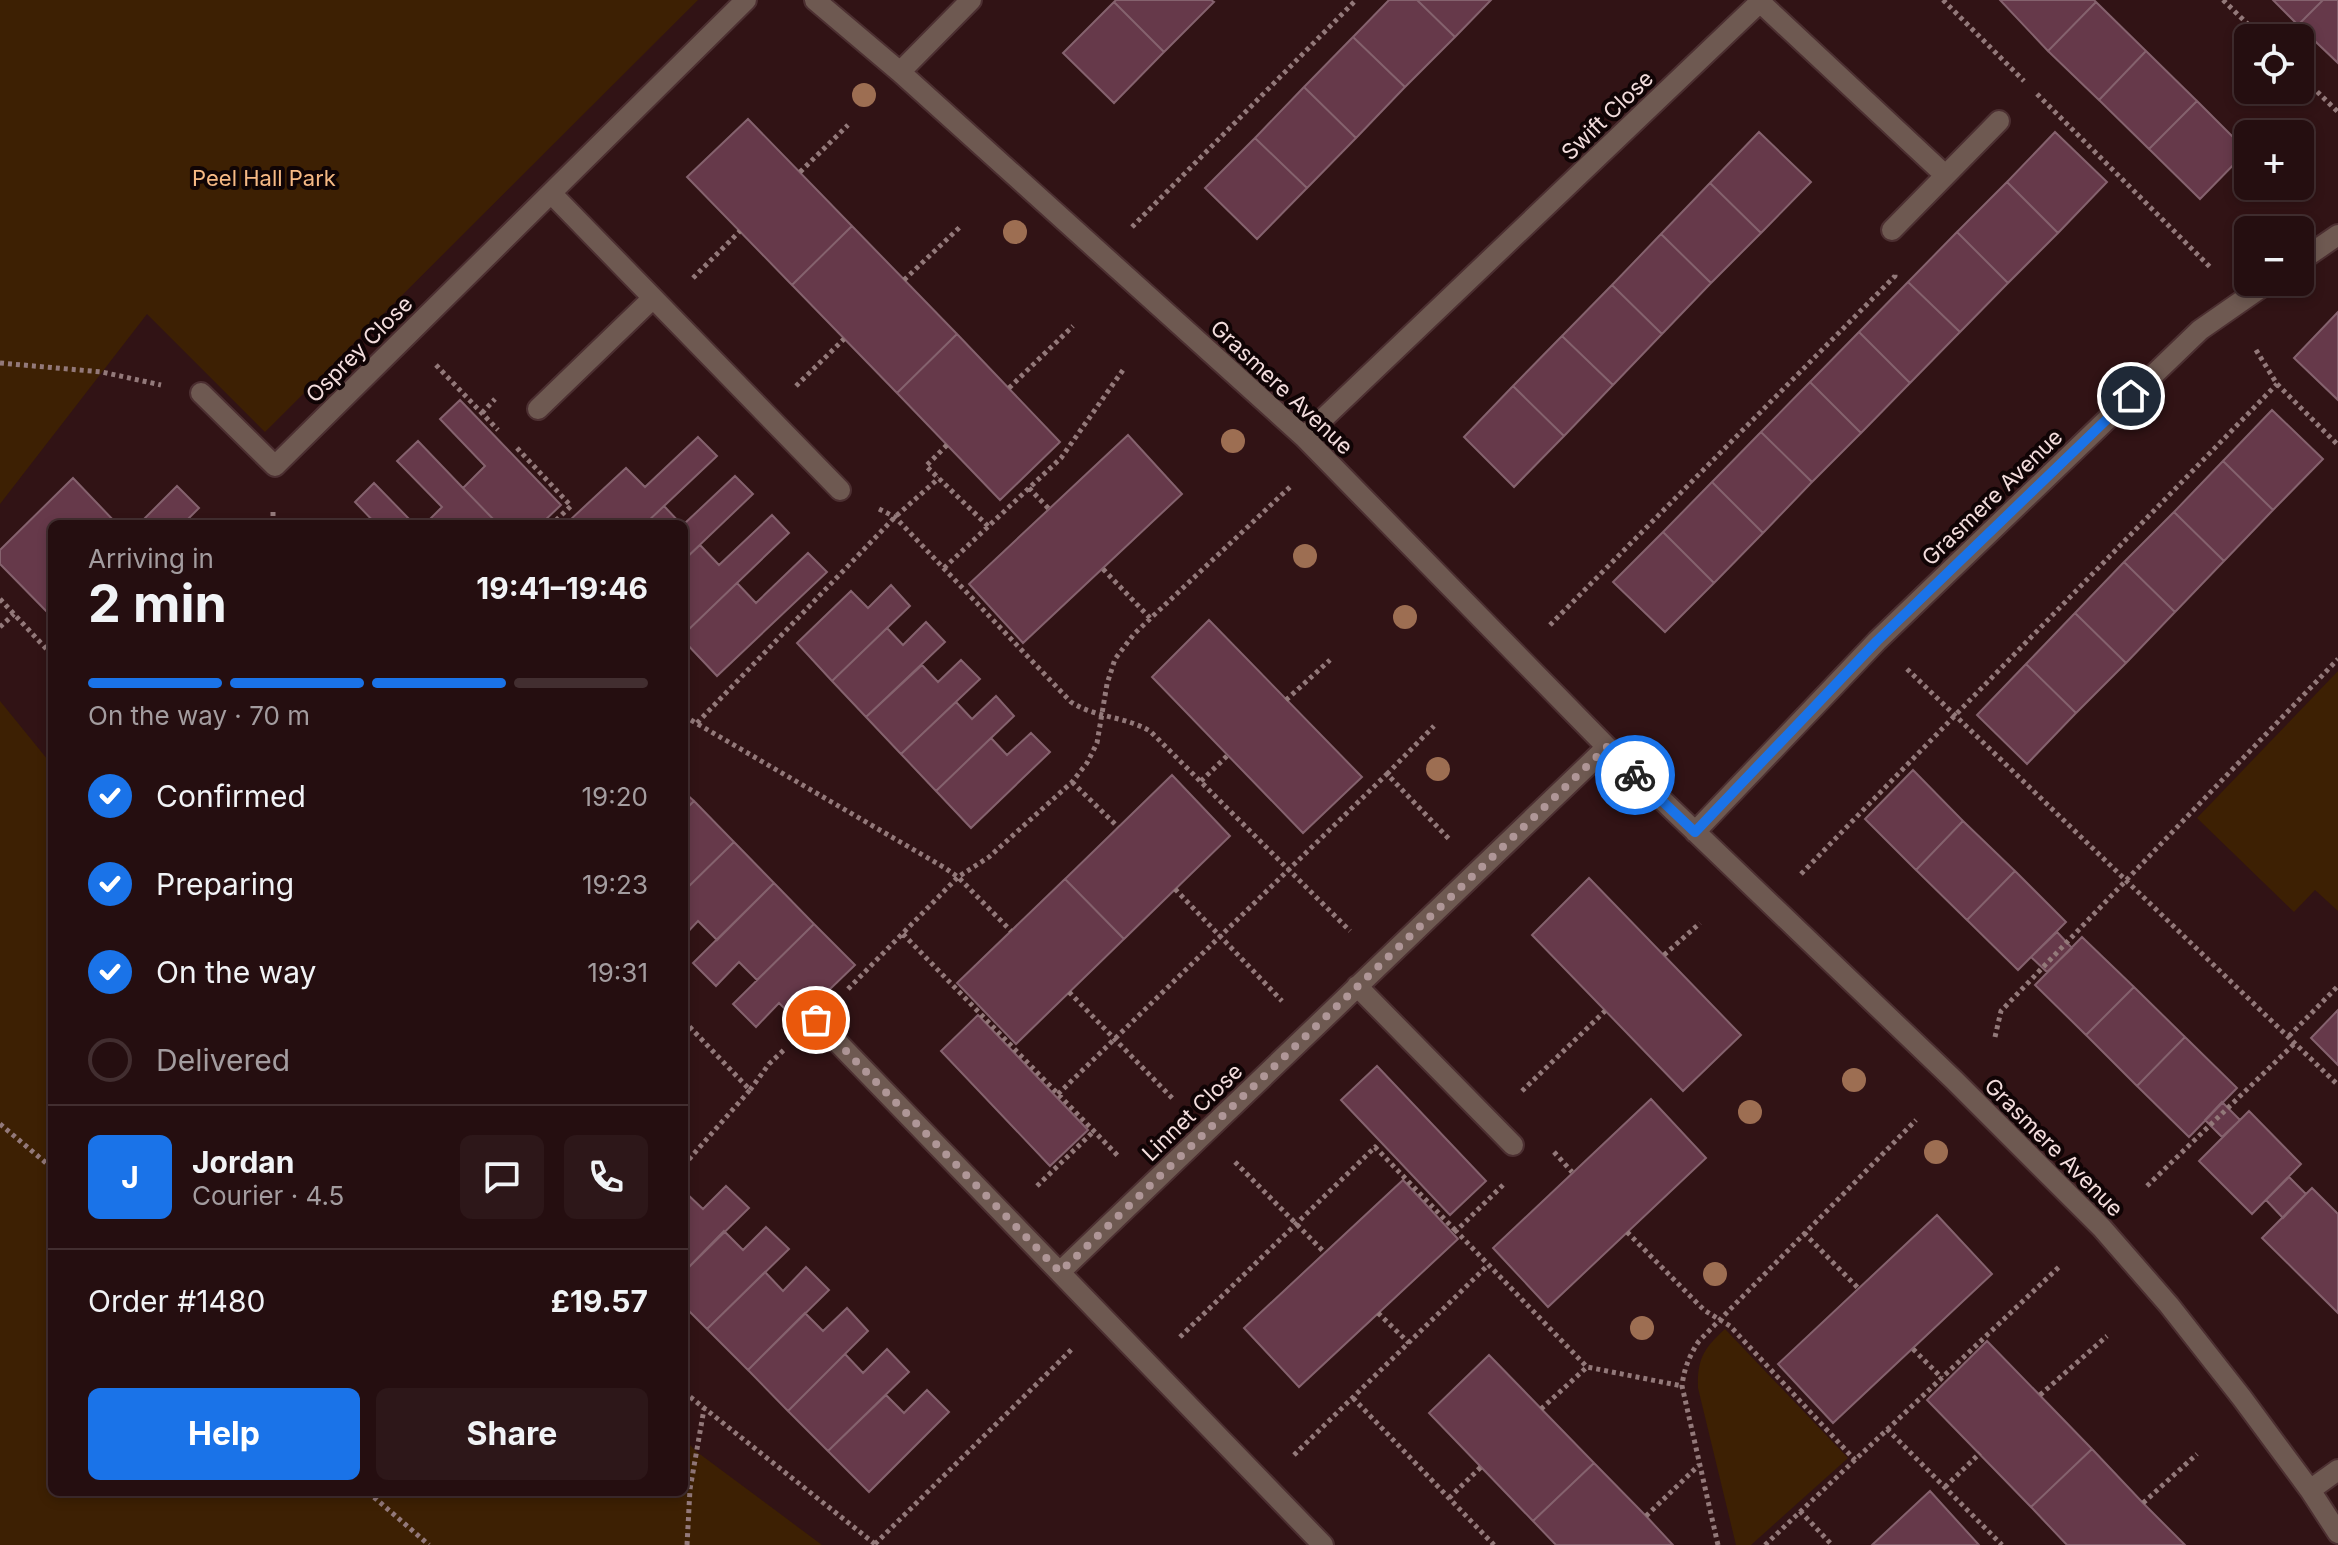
<!DOCTYPE html>
<html lang="en">
<head>
<meta charset="utf-8">
<style>
	:root { --surface:#250e10; --page:#2d1719; --text:#f1f3f6; --muted:#a39c9f; --line:#422e30; --accent:#1a73e8 }
	body { margin:0; font-family:Inter,sans-serif; background:var(--page); color:var(--text); height:100vh; display:flex; flex-direction:column; font-size:30px; white-space:nowrap }
	* { box-sizing:border-box; margin:0 }
	p { font-size:26px; color:var(--muted) }
	.icon { flex:none; width:44px; height:44px; fill:none; stroke:currentColor; stroke-width:2; stroke-linecap:round; stroke-linejoin:round }
	.map { position:relative; flex:1; overflow:hidden }
	.drawer { position:absolute; left:48px; top:520px; width:640px; height:976px; display:flex; flex-direction:column; background:var(--surface); border-radius:12px; box-shadow:0 4px 12px #0003,0 0 0 2px var(--line) }
	.drawer>* { flex:none }
	.buttons { position:absolute; left:2234px; top:24px; display:grid; gap:16px }
	.buttons a { display:grid; place-items:center; width:80px; height:80px; border-radius:12px; background:var(--surface); box-shadow:0 4px 12px #0003,0 0 0 2px var(--line); font-size:40px }
	.pin { position:absolute; display:grid; place-items:center; width:68px; height:68px; color:#fff; margin:-34px; border:4px solid #fff; border-radius:50%; box-shadow:0 2px 8px #0007 }
	.courier { position:absolute; display:grid; place-items:center; width:80px; height:80px; margin:-40px; border:6px solid #1a73e8; border-radius:50%; background:#fff; color:#222; box-shadow:0 2px 10px #0007 }
	.overview em { font-style:normal; font-weight:700 }
	.overview div { display:flex; flex-direction:column-reverse }
	.overview { display:flex; align-items:center; justify-content:space-between; height:136px; padding:0 40px }
	h1 { font-size:52px; font-weight:700; line-height:60px }
	.bar { display:grid; grid-template-columns:repeat(4,1fr); gap:12px 8px; align-content:center; height:96px; padding:0 40px }
	.bar i { height:10px; border-radius:6px; background:var(--line) }
	.bar .on { background:var(--accent) }
	.bar p { grid-column:span 4 }
	.line { display:flex; align-items:center; gap:20px; padding:0 40px; border-top:2px solid var(--line) }
	.line div { flex:1 }
	.round { display:grid; place-items:center; flex:none; width:84px; height:84px; border-radius:12px; background:var(--page) }
	ol { padding:0 40px; list-style:none }
	li { display:flex; align-items:center; gap:24px; height:88px }
	li p { margin-inline-start:auto }
	li .icon { padding:8px; border-radius:50%; background:var(--accent); color:#fff; stroke-width:4 }
	li:last-child { color:var(--muted) }
	li i { width:44px; height:44px; border:4px solid var(--line); border-radius:50% }
	.primary-button { display:flex; gap:16px; margin-top:auto; padding:16px 40px }
	.primary-button a { flex:1; height:92px; border-radius:12px; background:var(--accent); color:#fff; font-size:32px; font-weight:700; line-height:92px; text-align:center }
	.primary-button a+a { background:var(--page); color:var(--text) }
	.map>svg:first-child { display:block }
</style>
</head>
<body>
<div class="map">
<svg width="2338" height="1545" viewBox="0 0 2338 1545">
	<rect width="100%" height="100%" fill="#311315"/>
	<!-- green -->
	<path fill="#3d2003" d="M0 0H698L265 432 147 314 0 504Z
		M2338 671V911L2315 890 2294 912 2197 818Z
		M0 701 52 765V1492H684V1439L697 1452 822 1545H0Z
		M1725 1329 1848 1458 1751 1545H1736L1698 1388C1697 1359 1704 1348 1725 1329Z"/>
	<!-- building -->
	<path fill="#66394a" stroke="#85626e" stroke-width="2" d="M1116 0H1211L1214 2 1164 52 1114 2Z
		M1389 0H1417L1455 37 1405 87 1353 37Z
		M1417 0H1491L1455 37Z
		M2000 0H2094L2096 2 2048 51Z
		M2273 0H2323L2298 25Z
		M2323 0H2338V63L2298 25Z
		M1114 2 1164 52 1114 103 1063 53Z
		M2096 2 2146 51 2099 100 2048 51Z
		M1353 37 1405 87 1356 138 1304 87Z
		M2146 51 2197 101 2149 149 2099 100Z
		M1304 87 1356 138 1307 188 1255 138Z
		M2197 101 2247 151 2200 199 2149 149Z
		M748 119 852 226 792 285 687 177Z
		M1759 132 1811 182 1761 233 1710 183Z
		M2055 132 2107 182 2058 233 2007 182Z
		M1255 138 1307 188 1257 239 1205 188Z
		M2007 182 2058 233 2008 283 1957 232Z
		M1710 183 1761 233 1711 283 1661 234Z
		M852 226 957 334 897 393 792 285Z
		M1957 232 2008 283 1960 332 1908 282Z
		M1661 234 1711 283 1662 334 1612 285Z
		M1908 282 1960 332 1910 383 1859 332Z
		M1612 285 1662 334 1613 385 1562 336Z
		M2338 312V400L2294 358Z
		M1859 332 1910 383 1861 433 1810 382Z
		M957 334 1060 442 1000 500 897 393Z
		M1562 336 1613 385 1564 436 1513 386Z
		M1810 382 1861 433 1812 482 1761 432Z
		M1513 386 1564 436 1514 487 1464 437Z
		M460 400 561 505 541 524H498L463 488 485 466 440 419Z
		M2272 410 2323 459 2273 510 2223 461Z
		M1761 432 1812 482 1763 533 1712 482Z
		M1128 435 1182 494 1023 643 969 584Z
		M698 437 717 456 645 524H573L570 520 626 468 645 487Z
		M418 441 463 488 498 524H425L442 507 397 461Z
		M2223 461 2273 510 2224 561 2174 512Z
		M735 476 753 494 684 560V524Z
		M73 478 117 524H52V617L0 564V550Z
		M1712 482 1763 533 1714 583 1663 532Z
		M374 483 414 524H376L355 502Z
		M177 486 199 508 183 524H139Z
		M664 506 681 524H645Z
		M2174 512 2224 561 2175 612 2124 562Z
		M772 515 789 533 684 634V560L700 545 719 565Z
		M1663 532 1714 583 1665 632 1613 582Z
		M808 553 827 572 717 676 684 641V634L737 583 756 603Z
		M2124 562 2175 612 2126 663 2075 613Z
		M891 585 910 606 832 681 797 643 851 591 868 608Z
		M2075 613 2126 663 2076 713 2026 664Z
		M1209 620 1362 777 1303 833 1152 677Z
		M926 622 945 642 866 717 832 681 887 628 903 645Z
		M961 660 980 679 901 754 866 717 922 665 938 682Z
		M2026 664 2076 713 2027 764 1977 715Z
		M996 696 1014 716 936 791 901 754 956 702 972 719Z
		M1031 733 1050 752 971 828 936 791 991 738 1007 755Z
		M1913 770 1963 821 1916 870 1865 819Z
		M1172 775 1230 836 1124 939 1065 879Z
		M684 792 694 801 684 811Z
		M694 801 734 842 684 891V811Z
		M1963 821 2015 871 1967 920 1916 870Z
		M734 842 774 883 717 940 698 921 684 936V891Z
		M2015 871 2066 922 2018 970 1967 920Z
		M1589 878 1741 1035 1683 1091 1532 935Z
		M1065 879 1124 939 1016 1044 957 983Z
		M774 883 814 924 757 980 739 962 716 986 693 963Z
		M814 924 855 965 797 1021 779 1003 756 1027 733 1004Z
		M2057 932 2072 948 2047 972 2031 957Z
		M2082 937 2134 987 2086 1035 2035 985Z
		M2134 987 2185 1037 2137 1086 2086 1035Z
		M2338 1010V1065L2311 1038Z
		M978 1015 1088 1130 1050 1166 941 1051Z
		M2185 1037 2237 1088 2189 1137 2137 1086Z
		M1377 1066 1486 1181 1450 1215 1341 1100Z
		M1651 1099 1706 1158 1548 1307 1493 1248Z
		M2222 1102 2240 1120 2222 1137 2205 1120Z
		M2249 1111 2301 1164 2252 1214 2199 1161Z
		M2289 1177 2306 1194 2283 1218 2266 1200Z
		M1403 1180 1458 1239 1299 1387 1244 1328Z
		M726 1186 749 1208 684 1272V1191L703 1209Z
		M2312 1188 2338 1214V1313L2262 1238Z
		M1937 1215 1992 1274 1833 1423 1778 1364Z
		M766 1227 789 1249 707 1329 684 1306V1272L724 1231 743 1250Z
		M806 1267 829 1290 748 1370 707 1329 765 1272 783 1291Z
		M847 1308 868 1331 788 1411 748 1370 805 1313 823 1331Z
		M1987 1341 2092 1449 2031 1507 1927 1400Z
		M887 1349 909 1372 828 1451 788 1411 845 1354 863 1373Z
		M1489 1355 1594 1463 1533 1521 1429 1413Z
		M927 1390 949 1412 869 1492 828 1451 886 1395 904 1413Z
		M2092 1449 2143 1503 2185 1545H2067L2031 1507Z
		M1594 1463 1646 1516 1673 1545H1556L1533 1521Z
		M1930 1491 1979 1545H1872Z"/>
	<g fill="none" stroke-linecap="round" stroke-linejoin="round">
		<defs>
			<path id="minor" d="M815 0 900 72 1304 437 1607 747 1954 1080 2102 1228 2169 1305 2242 1398 2310 1490 2338 1533
				M900 72 971 0
				M551 193 840 490
				M1892 230 1999 121
				M2300 261 2338 235
				M201 393 275 466 746 0
				M538 409 653 298
				M1304 437 1760 2 1945 175
				M1695 832 1877 641 2200 330 2269 282
				M1357 986 1513 1145
				M816 1020 1323 1545
				M1060 1272 1607 747
				M2310 1490 2338 1470"/>
		</defs>
		<!-- minor casing -->
		<use href="#minor" stroke="#4c2f31" stroke-width="24"/>
		<!-- path -->
		<path stroke="#93797a" stroke-width="5" stroke-dasharray="4 4" stroke-linecap="butt" d="M1943 0 2024 81
			M2223 0 2262 38
			M2300 75 2338 112
			M2037 94 2211 268
			M800 172 848 125
			M1132 227 1356 0
			M693 278 740 231
			M904 280 960 227
			M2256 350 2277 384 2338 445
			M0 363 102 372 161 385
			M436 365 498 430
			M796 386 844 339
			M1009 388 1073 326
			M482 413 495 399
			M947 445 926 466 989 527
			M517 448 571 506 552 524
			M1029 488 1049 509
			M879 509 895 517 1071 702C1096 718 1124 716 1150 731L1350 931
			M273 524V509
			M944 568 1061 458 1123 370
			M1103 569 1150 618
			M0 599 52 655
			M1550 625 1895 276V273
			M0 627 14 614
			M1907 669 2338 1085
			M1286 700 1330 660
			M684 716 945 868 958 877 1011 931
			M697 723 895 517 939 478
			M1387 774 1434 726
			M1201 781 1228 755
			M1072 782 1118 827
			M1801 874 2277 384
			M1175 889 1282 1001
			M903 934 1120 1158
			M1664 955 1700 923
			M848 989 958 877 989 857 1072 782 1087 763 1097 743 1107 684 1115 659 1134 634 1291 486
			M1069 992 1174 1100
			M684 1021 750 1090 684 1165
			M2289 1036 2338 986
			M1995 1037 2001 1011 2338 659
			M750 1090 769 1064 786 1048
			M1522 1091 1605 1011
			M1058 1094 1387 774 1450 840
			M0 1124 52 1168
			M1554 1152 1572 1172
			M1235 1162 1325 1253
			M1503 1185 1456 1231 1587 1367 1682 1386
			M1037 1186 1094 1131
			M2147 1186 2294 1044
			M1627 1232 1704 1310 1730 1326 1855 1460
			M1804 1233 1859 1289
			M1378 1313 1409 1343
			M1180 1337 1375 1147 1456 1231
			M1913 1349 1942 1378
			M684 1392 875 1544
			M2040 1395 2107 1336
			M1353 1398 1494 1545
			M1541 1409 1587 1367
			M1887 1429 2002 1545
			M1294 1455 1488 1265
			M1945 1487 1980 1453
			M368 1492 429 1545
			M1449 1498 1481 1467
			M2143 1503 2197 1454
			M1800 1511 1832 1545
			M1646 1516 1699 1465
			M875 1544 1073 1348
			M687 1545 690 1489 704 1409
			M1718 1545 1682 1386C1684 1369 1689 1356 1699 1341L1916 1120
			M1765 1545 2059 1267"/>
		<!-- minor -->
		<use href="#minor" stroke="#6e5951" stroke-width="20"/>
	</g>
	<!-- trees -->
	<g fill="#9d6e52">
		<circle cx="864" cy="95" r="12"/>
		<circle cx="1015" cy="232" r="12"/>
		<circle cx="1233" cy="441" r="12"/>
		<circle cx="1305" cy="556" r="12"/>
		<circle cx="1405" cy="617" r="12"/>
		<circle cx="1438" cy="769" r="12"/>
		<circle cx="1854" cy="1080" r="12"/>
		<circle cx="1750" cy="1112" r="12"/>
		<circle cx="1936" cy="1152" r="12"/>
		<circle cx="1715" cy="1274" r="12"/>
		<circle cx="1642" cy="1328" r="12"/>
	</g>
	<g fill="none" stroke-linecap="round" stroke-linejoin="round">
		<!-- done -->
		<path stroke="#af9697" stroke-width="8" stroke-dasharray="0 14.4" d="M816 1020 1060 1272 1607 747 1635 775"/>
		<!-- route -->
		<path stroke="#1a73e8" stroke-width="10" d="M1635 775 1695 832 1877 641 2131 396"/>
	</g>
	<g text-anchor="middle" dominant-baseline="central" stroke-width="8" stroke-linejoin="round" paint-order="stroke">
		<!-- street labels -->
		<g font-size="22" fill="#f3dddd" stroke="#100405">
			<text transform="translate(1607 115) rotate(-44)">Swift Close</text>
			<text transform="translate(359 349) rotate(-45)">Osprey Close</text>
			<text transform="translate(1282 387) rotate(43)">Grasmere Avenue</text>
			<text transform="translate(1992 497) rotate(-44)">Grasmere Avenue</text>
			<text transform="translate(1192 1112) rotate(-44)">Linnet Close</text>
			<text transform="translate(2054 1147) rotate(45)">Grasmere Avenue</text>
		</g>
		<!-- park labels -->
		<g font-size="22" fill="#f6b984" stroke="#100405">
			<text x="264" y="178">Peel Hall Park</text>
		</g>
	</g>
</svg>
<div class="buttons">
<a><svg class="icon" aria-label="locate" viewBox="0 0 24 24"><circle cx="12" cy="12" r="6"/><path d="M12 2v4M12 18v4M2 12h4M18 12h4"/></svg></a>
<a>+</a>
<a>−</a>
</div>
<div class="pin" style="left:816px;top:1020px;background:#ea580c"><svg class="icon" aria-label="bag" viewBox="0 0 24 24"><path d="M5 8h14l-1 12H6zM9 8a3 3 0 0 1 6 0"/></svg></div>
<div class="pin" style="left:2131px;top:396px;background:#1f2937"><svg class="icon" aria-label="home" viewBox="0 0 24 24"><path d="M3 11l9-7 9 7M6 9v11h12V9"/></svg></div>
<div class="courier" style="left:1635px;top:775px"><svg class="icon" aria-label="bike" viewBox="0 0 24 24"><circle cx="6" cy="16" r="4"/><circle cx="18" cy="16" r="4"/><path d="M6 16l4-8h5l3 8M10 8l3 8H6M13 5h3"/></svg></div>
<section class="drawer">
<div class="overview"><div><h1>2 min</h1><p>Arriving in</p></div><em>19:41–19:46</em></div>
<div class="bar"><i class="on"></i><i class="on"></i><i class="on"></i><i></i><p>On the way · 70 m</p></div>
<ol>
<li><svg class="icon" aria-label="check" viewBox="0 0 24 24"><path d="M5 12l5 5 9-10"/></svg>Confirmed<p>19:20</p></li>
<li><svg class="icon" aria-label="check" viewBox="0 0 24 24"><path d="M5 12l5 5 9-10"/></svg>Preparing<p>19:23</p></li>
<li><svg class="icon" aria-label="check" viewBox="0 0 24 24"><path d="M5 12l5 5 9-10"/></svg>On the way<p>19:31</p></li>
<li><i></i>Delivered</li>
</ol>
<div class="line" style="height:144px"><b class="round" style="background:var(--accent);color:#fff">J</b><div><b>Jordan</b><p>Courier · 4.5</p></div><a class="round"><svg class="icon" aria-label="chat" viewBox="0 0 24 24"><path d="M4 5h16v11H9l-5 4z"/></svg></a><a class="round"><svg class="icon" aria-label="phone" viewBox="0 0 24 24"><path d="M5 4h4l2 5-3 2q2 4 5 5l2-3 5 2v4C11 20 4 13 5 4z"/></svg></a></div>
<div class="line" style="height:104px"><div>Order #1480</div><b>£19.57</b></div>
<div class="primary-button"><a>Help</a><a>Share</a></div>
</section>
</div>
</body>
</html>
